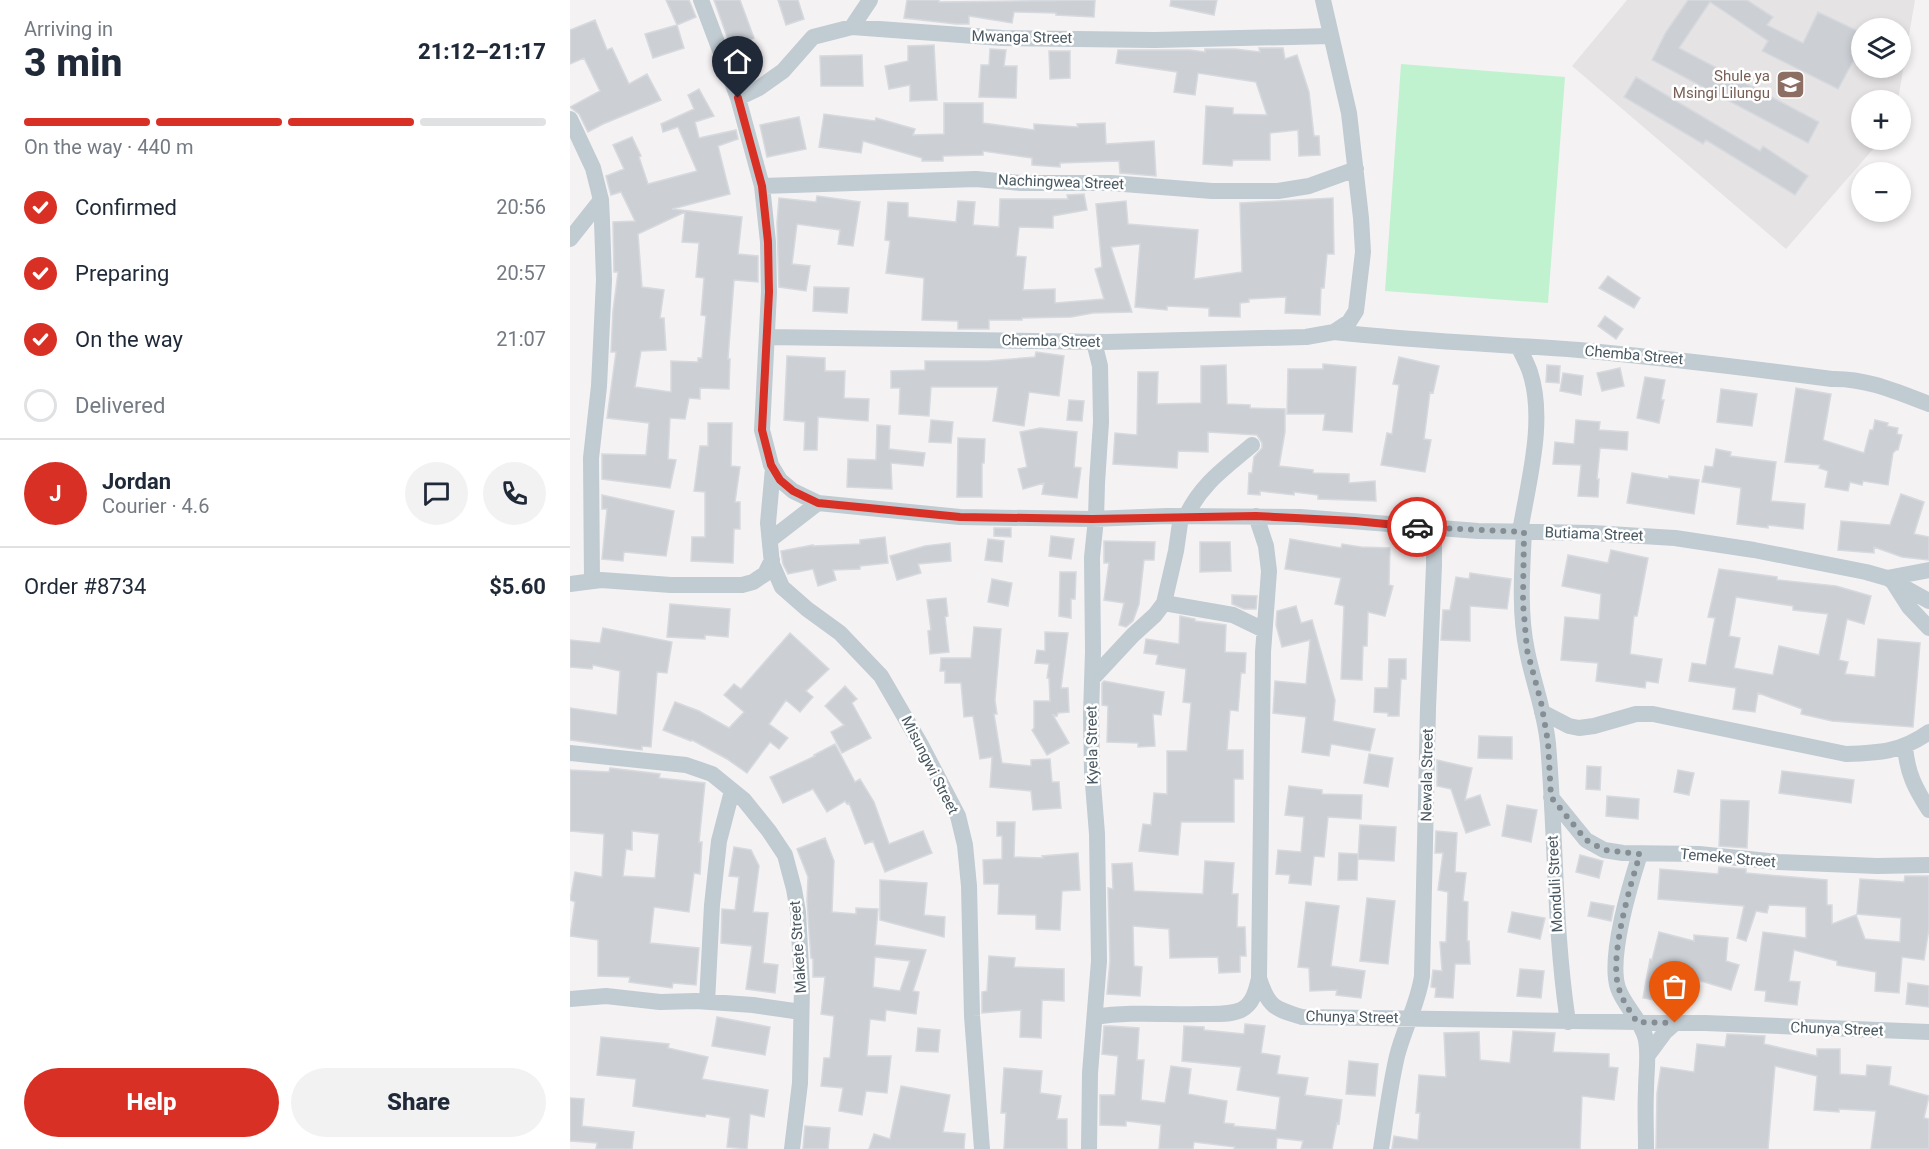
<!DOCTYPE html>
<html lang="en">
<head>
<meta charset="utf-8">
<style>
	:root { --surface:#fff; --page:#f2f2f3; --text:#1f2937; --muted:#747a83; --line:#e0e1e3; --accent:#d93025 }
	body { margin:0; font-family:Roboto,sans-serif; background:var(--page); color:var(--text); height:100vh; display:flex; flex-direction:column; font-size:22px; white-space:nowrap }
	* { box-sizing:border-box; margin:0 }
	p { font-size:20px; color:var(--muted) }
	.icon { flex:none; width:33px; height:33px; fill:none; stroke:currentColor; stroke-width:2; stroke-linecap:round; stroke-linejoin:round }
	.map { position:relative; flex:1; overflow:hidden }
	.drawer { display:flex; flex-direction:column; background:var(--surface); width:570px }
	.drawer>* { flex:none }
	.controls { position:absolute; left:1281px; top:18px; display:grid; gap:12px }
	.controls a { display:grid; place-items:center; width:60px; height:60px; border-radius:50%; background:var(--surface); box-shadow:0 3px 9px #0003; font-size:30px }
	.pin { position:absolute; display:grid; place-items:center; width:51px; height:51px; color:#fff; margin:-62px -26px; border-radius:50% 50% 50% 0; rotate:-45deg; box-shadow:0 0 6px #0007 }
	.pin .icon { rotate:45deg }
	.courier { position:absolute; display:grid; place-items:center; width:60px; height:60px; margin:-30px; border:4px solid #d93025; border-radius:50%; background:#fff; color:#222; box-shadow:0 2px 8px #0007 }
	.summary em { font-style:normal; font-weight:800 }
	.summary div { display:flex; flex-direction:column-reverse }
	.summary { display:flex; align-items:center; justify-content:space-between; height:102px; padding:0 24px }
	h1 { font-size:39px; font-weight:800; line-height:45px }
	.bar { display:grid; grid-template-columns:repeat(4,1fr); gap:9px 6px; align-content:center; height:72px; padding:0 24px }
	.bar i { height:8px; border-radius:4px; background:var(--line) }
	.bar .active { background:var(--accent) }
	.bar p { grid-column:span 4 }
	.line { display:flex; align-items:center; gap:15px; padding:0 24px; border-top:2px solid var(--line) }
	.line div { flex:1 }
	.round { display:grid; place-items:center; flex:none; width:63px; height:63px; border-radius:32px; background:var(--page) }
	ol { padding:0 24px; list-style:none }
	li { display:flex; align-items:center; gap:18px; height:66px }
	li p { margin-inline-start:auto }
	li .icon { padding:6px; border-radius:50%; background:var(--accent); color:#fff; stroke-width:4 }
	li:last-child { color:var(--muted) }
	li i { width:33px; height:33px; border:3px solid var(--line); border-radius:50% }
	.button { display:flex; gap:12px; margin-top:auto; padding:12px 24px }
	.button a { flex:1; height:69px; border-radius:36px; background:var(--accent); color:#fff; font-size:24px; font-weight:800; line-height:69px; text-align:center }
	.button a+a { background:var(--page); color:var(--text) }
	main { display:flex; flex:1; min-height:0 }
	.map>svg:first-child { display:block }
</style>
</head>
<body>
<main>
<section class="drawer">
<div class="summary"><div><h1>3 min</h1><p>Arriving in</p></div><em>21:12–21:17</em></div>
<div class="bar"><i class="active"></i><i class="active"></i><i class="active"></i><i></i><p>On the way · 440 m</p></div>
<ol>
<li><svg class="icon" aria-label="check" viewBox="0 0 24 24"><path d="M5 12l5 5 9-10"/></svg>Confirmed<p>20:56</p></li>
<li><svg class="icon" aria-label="check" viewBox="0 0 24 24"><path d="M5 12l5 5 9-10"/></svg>Preparing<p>20:57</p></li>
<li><svg class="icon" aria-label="check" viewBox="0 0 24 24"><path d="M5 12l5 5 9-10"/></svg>On the way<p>21:07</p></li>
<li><i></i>Delivered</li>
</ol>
<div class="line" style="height:108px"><b class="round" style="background:var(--accent);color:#fff">J</b><div><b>Jordan</b><p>Courier · 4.6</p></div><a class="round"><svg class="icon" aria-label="chat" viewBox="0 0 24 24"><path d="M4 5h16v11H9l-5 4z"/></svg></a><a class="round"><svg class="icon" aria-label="phone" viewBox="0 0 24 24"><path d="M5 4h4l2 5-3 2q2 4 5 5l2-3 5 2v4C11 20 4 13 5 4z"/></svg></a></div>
<div class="line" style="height:78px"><div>Order #8734</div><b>$5.60</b></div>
<div class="button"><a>Help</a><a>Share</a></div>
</section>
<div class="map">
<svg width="1359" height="1149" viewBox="0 0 1359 1149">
	<rect width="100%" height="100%" fill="#f5f2f3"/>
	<!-- education -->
	<path fill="#e6e3e5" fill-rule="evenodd" d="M1057 0H1345L1328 100H1292V140H1311L1216 249 1002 66ZM1292 28H1330V68H1292Z"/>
	<!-- green -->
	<path fill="#c1f2cf" d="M831 64 995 77 978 303 815 291Z"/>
	<!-- building -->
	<path fill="#ccd0d5" stroke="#d6d9de" stroke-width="1.5" fill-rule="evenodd" d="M96 0H119L126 17 107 25Z
		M144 0H170L184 38 170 43 186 77 174 84Z
		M208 0H228L234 19 216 25Z
		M337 0H369V2L525 0 524 17 486 15V13L444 12 442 23 399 16V24H386L334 18Z
		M601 0H647L644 15 600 6Z
		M1118 0H1177L1203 17 1197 25 1233 43 1248 12 1292 33V45L1268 89 1192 51 1198 41 1140 2 1109 48 1249 122 1238 143 1082 60 1096 32Z
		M25 20 37 50 42 48 59 84 77 74 91 100 33 124 18 132 9 114 0 107 30 91 14 58 0 64V30Z
		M107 25 114 48 83 58 75 34Z
		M364 45 367 100 340 101V85L319 89 315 66 338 61V46Z
		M689 48H713L715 59 727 55 739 92 744 136H749L750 155 729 156 728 130 700 133V160H663L662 166 633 164 636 106 663 108V114L697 115 686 82 628 73 625 95 604 92 607 72 546 63 548 50H620L635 52V49H665L690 52Z
		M420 49 436 50 434 66H447L446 98 409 97 411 65H419Z
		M479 51H500V78L480 79Z
		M292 55 293 86H251L250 56Z
		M1066 77 1190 151 1193 146 1238 176 1225 195 1136 140 1133 144 1054 97Z
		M129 89 144 116 125 122 129 138 166 130 168 139 148 146 160 194 102 209 172 217 168 254 188 256V282L164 280 158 359H160L159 389 130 388V399L119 398 115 419 100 418 98 459 106 460 100 488 32 479V454L76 455 79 423 37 418 46 352H41L43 311 48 272H44L43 222 65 221 51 192 41 195 36 176 54 169 43 145 62 137 71 156 69 157 78 184 127 171 108 127 93 132 91 124 124 109 118 95ZM115 212 112 242 129 243 126 277 134 278 131 315 136 316 132 358H128V362L101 361V392L65 387 71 351 96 350 94 318H90L94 290 72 287 68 234Z
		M374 103H413V123L464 130V124L508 127 507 124 535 123 536 144 584 141 586 176 550 173 549 161 490 163V167L462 165V158L413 151V155L373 156V161H352V158L293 141 291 153 249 147 254 114 305 121 306 118 345 129 343 135 374 134Z
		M229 117 236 149 197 157 190 125Z
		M514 194 517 210 483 216V228L449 227 446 256 456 257 453 290 485 289V303L534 299 525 269 532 267 526 204 556 201 558 224 628 230 624 279 672 272 670 203 763 198 764 254H757L754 288H751L750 315 715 313 716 297 679 299V302L670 303V317L639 316V308L597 306V310L565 307 570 244 541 247 562 312 523 313 501 317 452 318V320H419V329H388V321L352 320 354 278 316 273 320 241 315 240 318 202 338 203V217L386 222 388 201 405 202 403 225 429 227 430 199H498L497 195Z
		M247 196 290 202 283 246 268 244 270 230 227 224 222 264 240 266 236 291 209 287 207 223 209 198 246 202Z
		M1038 276 1070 298 1064 308 1029 288Z
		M244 287 279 288 277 313 243 311Z
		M1035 316 1053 329 1046 339 1028 326Z
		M466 352 494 356 489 396 459 392 454 426 423 421 428 387H361L359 416 329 414 330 388H321V371L355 370V361H418L465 357Z
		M217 356 255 358V371H275L274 398 299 399 298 421 248 417 247 450H234L235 422 214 420Z
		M829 357 869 366 863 393 860 392 854 439 861 440 855 472 811 465 817 433 822 434 829 385 823 384Z
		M753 364 786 367 782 432 753 430 755 414H717L718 369H753Z
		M656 365 657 404 680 405V408L715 409V432L709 466 743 470V473L779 474V483L805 481 806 501 748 499V495L724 492V495L690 491V495L678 494 679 473H682L684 457 692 448V443L687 435 638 432V452L608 451 607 468 543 464 545 433 567 435 568 372H588L587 404 631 403V366Z
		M977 365 990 366 989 383 976 382Z
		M1050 368 1054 386 1032 391 1027 373Z
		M993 373 1013 376 1011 395 990 391Z
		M1075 377 1095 380 1091 400H1094L1089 423 1067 418Z
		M1226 388 1261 394 1253 440 1294 453 1300 430H1303L1305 420 1318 423 1317 426 1328 428 1327 434 1332 435 1328 450H1326L1323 453 1318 485 1293 481 1292 485 1280 482 1278 491 1255 487 1258 471 1249 468 1250 465 1215 462Z
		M1151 389 1187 394 1182 426 1147 422Z
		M499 400 514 401 512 421 497 420Z
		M361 420 383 422 381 443 359 442Z
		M1006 420 1030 422 1029 430 1058 432 1057 450 1030 448 1027 479H1029L1028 497 1008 496 1011 465 983 464 985 442 1004 444Z
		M138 423H162L161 466 170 467 165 502H170V529H164L163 563 121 561 122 537H135V492L124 491 130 446H138Z
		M307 425 320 426 319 449 355 453 353 466 321 463 322 489 277 487 278 459 306 460Z
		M470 428 507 432 504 467 511 468 507 498 472 494 474 483 453 489 448 469 457 467 450 432Z
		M388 438 415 439 414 463H412V497H387Z
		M1146 449 1161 452 1160 456 1206 462 1201 501 1235 504 1233 529 1198 525V528L1167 524 1171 488 1132 482 1135 466 1143 467Z
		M1062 473 1099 479V476L1129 480 1124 514 1057 503Z
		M1331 494 1354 502 1344 534 1359 537V560L1332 557 1304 547V553L1268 550 1271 521 1320 525Z
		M32 495 104 511 96 556 54 552 53 561 32 559 37 509H32Z
		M424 528H441V537L424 536Z
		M481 536 504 539 501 559 479 556Z
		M315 537 318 563 290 566V569L263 570 266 580 248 586 243 569 218 574 213 564 211 551 243 545V546L290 544V540Z
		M418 539 434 541 432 562 415 560Z
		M720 539 771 548 772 544 791 547 820 548 819 585 823 586 815 616 798 612 797 646H793L792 680 771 679 774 606 765 604 771 578 715 569Z
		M534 541 585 542 584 560H574L569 604 563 621 556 627 549 625 554 603 534 600 539 563H534Z
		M630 542H660L661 571 630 572Z
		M380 543 381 561 348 564 351 573 327 580 320 556 355 546Z
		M1041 550 1078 558 1067 616H1064L1060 654 1092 659 1088 683 1076 681 1075 688 1026 681 1028 663 991 660 995 617 1029 620 1031 594 992 586 998 555 1038 563Z
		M1149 569 1207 577V580L1266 586 1301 596 1294 624 1277 619 1269 660 1278 662 1275 674 1305 677 1308 639 1350 643 1343 727 1262 721 1231 714 1232 709 1188 693 1185 712 1163 709 1166 688 1119 681 1122 663 1136 665 1145 618 1138 617ZM1166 597 1223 606V610L1258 614 1249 655 1209 646 1203 675 1164 668 1170 638 1159 636Z
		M490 572H506L505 599H501V618L489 616Z
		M900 573 941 579 937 609 900 606V641L871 640 873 610H880L886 577 899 579Z
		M422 579 442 583 438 606 418 602Z
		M662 595 687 596 686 609H674L662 604Z
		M376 598 378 616 375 617 379 652 360 654 358 631 361 630 357 600Z
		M100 604 160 609 158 637 135 635V639L97 637Z
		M726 606 731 623 742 620 765 700 763 721 805 729 800 751 761 744 759 756 732 752 736 717 703 713 705 681 736 684 740 640 712 647 706 625 707 611Z
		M610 616 625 619V621L656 625 655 652 676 653 675 673H671L668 711 660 710 657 750H673V779H664V822H611L608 855 569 851 573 824 581 825 584 793 597 794V751H617L621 703 613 702 616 669 586 664 588 655 574 653 576 639 609 644Z
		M404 627 431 629 425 700 427 714H424L432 763 461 766V760L480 759 482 782H489L491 808 463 810 461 791 420 787 422 757 410 759 403 716 394 717 391 683H375V671H370L371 658H401Z
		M33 628 102 642 97 673 87 672 81 747 72 746V750L0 740V708L47 715 50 671 23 665 22 669 0 667V640L30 643Z
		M475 632 498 633 491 688H498L499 712 488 713 487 716 483 715 499 743 477 755 462 730 464 728V701H480L479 678H477L479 664 465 663 467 650 475 651Z
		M220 633 259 669 236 691 243 697 230 712 216 700 199 724 218 738 209 749 200 742 177 773 157 759 122 740 121 741 93 730 105 702 129 711 159 728 174 712 154 695 164 684 171 689Z
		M819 659H836V679H831L829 716H818V713L804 712 805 688H818Z
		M534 681 594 692 591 715 583 714 585 746 568 747V743L537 742 538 706 532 705V683Z
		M275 686 287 699 282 703 301 738 272 753 261 732 274 725 255 706Z
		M909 736 942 737V759L908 758Z
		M265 744 285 782 290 779 304 802 319 844 353 831 362 853 315 872 303 841 295 844 279 803 277 804 275 801 257 812 243 789 213 803 200 777 245 756 244 755Z
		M799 754 823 758 818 787 794 783Z
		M867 760 902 768 895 800 910 795 920 825 896 833 881 789 867 786Z
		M1017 766 1031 767 1030 790 1016 789Z
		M40 768 90 774 89 778 135 783 129 842H132L130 874 124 873 119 912 84 907 80 943 129 948 126 985 103 983 102 988 59 982 60 977 28 976V940L0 936 5 902 0 900 5 872 32 877 34 834 0 831V770L39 772ZM62 831 89 834 85 878 53 876 56 849 62 850Z
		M1108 770 1124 773 1119 795 1104 792Z
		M1212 771 1284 780 1281 803 1209 793Z
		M719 786 752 790V794L792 795 791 819 758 817 754 857 744 856 741 885 719 883 720 875 706 874 708 850 731 852 734 817 715 815Z
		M1037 796 1069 799 1068 819 1036 816Z
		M1151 800 1179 801 1177 848 1149 846Z
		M937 805 967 810 961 842 932 836Z
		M427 822H445L444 857 473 858 472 856 508 853 510 890 492 891 490 930 466 929V915L428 914 429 884H414L413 860 432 859V836H427Z
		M790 825 826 827 824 861 788 859Z
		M866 831 887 833 885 872 896 873 893 901 898 902 897 941H899L900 964H885L883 998 865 997 866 988 861 987 863 970 872 971 870 942H876L878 892 868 890 873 853H865Z
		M255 838 264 861 262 912 286 914V908L308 909 305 945 356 950 343 991 349 992 346 1014 316 1010 315 1021 300 1019 297 1056H321L317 1093 296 1091 292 1115 269 1111 273 1088 251 1086 254 1058H260L264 1016 251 1014 255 977H243V959L241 958 237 901 238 877 227 849ZM305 957 340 961 330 991 303 987Z
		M164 847 181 850 189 866 183 912 198 913 193 963 208 965 205 993 176 989 182 946 151 943 152 909 165 910 169 877 159 876Z
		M769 853 788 854 787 880H768Z
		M1010 855 1033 861 1029 878 1006 872Z
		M635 861 664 863 662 894H668L667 927H675L676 956H670V972L649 973 648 957 600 958 599 929 563 926 564 966 572 967 570 996 537 994 540 961 538 888 543 889 542 864 562 863 564 891 633 894Z
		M1149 867 1176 869V873L1257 880V905H1262V924L1286 915 1295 939 1330 942 1331 918 1287 914 1290 879 1334 882 1335 876H1359V928L1354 960 1332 957 1329 993 1305 991 1306 972 1267 965V961L1224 950 1219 981 1230 982 1227 1005 1195 1001 1196 991 1185 990 1193 932 1236 938V907L1199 905 1197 913 1186 911 1176 941 1167 938 1174 906 1088 899 1090 869 1148 874Z
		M310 880 357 883 354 915 375 917 374 937 310 920Z
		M797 898 825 901 818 964 790 961Z
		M736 902 769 906 761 966 795 971 791 998 766 995 767 990 740 991 739 968 728 967Z
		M1021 902 1044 906 1041 921 1018 916Z
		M942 912 975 918 970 939 938 932Z
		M1089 932 1124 941V935L1158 938 1156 961 1169 965 1161 990 1101 972 1095 1002 1073 998 1080 959 1082 960Z
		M419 956 445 958 444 967 494 969V1001L472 1000 471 1038 450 1037 451 1010 412 1013V992L417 991Z
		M950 969 974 971 971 998 947 996Z
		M1338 983 1359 986V1007L1336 1004Z
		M147 1017 200 1027 195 1055 142 1046Z
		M675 1024 695 1026 691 1053 710 1056 707 1074 738 1078 735 1095 772 1100 769 1124 767 1123 762 1149H731L733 1141 707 1138 706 1149H664L665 1147 624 1142 623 1149H589L591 1125 556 1121V1126L530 1125V1095H545L548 1056 532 1054 534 1026H541L569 1028 567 1060H574L571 1100 595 1103 601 1066 621 1069 618 1094 657 1101 654 1123 664 1124V1126L706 1130 710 1097 667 1090 671 1067 612 1061 614 1026 634 1027V1030L674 1034Z
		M348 1028 370 1030 368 1052 346 1051Z
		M943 1031 985 1033 983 1052 1039 1054V1067L1048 1068 1044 1100 1012 1096 1010 1149H822L824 1136 848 1140 850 1113H846L849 1075 876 1077 874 1033 909 1032 910 1060 940 1063Z
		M1157 1034 1195 1036 1194 1044 1247 1056V1049H1270V1074L1296 1076 1297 1065 1321 1067 1319 1085 1359 1096 1354 1118 1359 1119V1149H1301L1306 1111 1269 1109V1112L1244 1110 1247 1076 1205 1066 1198 1149H1086L1087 1093 1091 1067 1124 1072 1127 1044 1155 1047Z
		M31 1037 99 1044 98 1048 138 1057 132 1079 198 1090 194 1117 180 1114 177 1149 157 1147 160 1118 136 1114 135 1117 63 1106 66 1079 27 1075Z
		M779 1061 808 1064 805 1096 776 1094Z
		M434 1068 472 1071 470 1093 491 1096 487 1119H497V1149H434L436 1113H431Z
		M331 1086 380 1095 373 1132 395 1134 394 1149H299L304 1134 320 1139Z
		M0 1098 14 1099 12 1126 64 1132 62 1149H26L27 1143 0 1141Z
		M235 1126 260 1128 258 1149H233Z"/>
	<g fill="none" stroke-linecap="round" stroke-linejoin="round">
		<!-- street -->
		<path stroke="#c0cbd2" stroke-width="16" d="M131 0 168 98 192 186 198 242 199 292 192 430 201 465 210 480 223 491 248 503 390 517 522 519 597 516 730 517 908 531 1022 533 1105 538 1184 550 1296 572 1317 578 1359 601
			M282 27 300 0
			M168 98 189 88 213 71 243 37 282 27 432 38 585 40 761 36
			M0 119 23 168 31 200 32 221 34 280 29 386 21 458 22 581
			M192 186 406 179 451 183H541L642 191H708L739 186 786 169
			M0 239 31 200
			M764 332C845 341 927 344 1009 350 1094 358 1178 368 1262 379 1296 378 1327 392 1359 404
			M198 337 536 342 736 337 764 332 779 322 786 311 793 252 791 218 779 113 753 0
			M948 346C952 354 957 363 960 372 976 421 958 482 950 532
			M203 468 198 523 202 564 212 587 237 609 270 633 311 676 351 745 388 816 395 845 399 886 402 1016 412 1149
			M616 516C632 483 655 468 682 445
			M686 516 696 546 699 571 693 652 689 978C698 1007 705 1009 732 1017L1135 1023 1359 1032
			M954 532C952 571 949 613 957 651 963 682 975 712 978 744 986 837 984 930 998 1022
			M200 540 248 503
			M1317 578 1359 570
			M1323 582 1339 607 1359 628
			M0 584 31 580 101 585H172L183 582 195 574 202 560
			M594 603 663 615 694 630
			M522 679 563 635 585 615 594 603 606 551 611 516
			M972 712 999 726 1009 728 1024 726 1066 714H1083L1276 754C1309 753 1331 752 1359 732
			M1335 746C1337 773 1345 788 1359 810
			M0 753 116 765 142 774 174 800 199 831 215 855 224 889 228 912 232 987 230 1083 222 1149
			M981 797 1016 840 1034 850 1053 853 1129 854 1208 862 1307 866 1359 865
			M1070 854C1060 885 1038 958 1048 988 1054 1006 1073 1022 1076 1040 1079 1056 1076 1073 1076 1090 1075 1109 1076 1129 1076 1149
			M0 999 36 996 90 1002 126 1001 183 1005 231 1012
			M137 1002 142 905 149 841 162 791
			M525 1017C561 1011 597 1015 633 1014 645 1014 659 1015 671 1010 683 1004 686 991 689 978
			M1078 1055 1095 1032 1105 1023
			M519 1149 520 1073 529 961 527 834 522 771 521 714 523 651 522 557 526 519 527 483 531 422 530 366 524 342
			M811 1149C816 1118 820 1086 827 1056 834 1028 848 1004 852 976L858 708 864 565V528"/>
	</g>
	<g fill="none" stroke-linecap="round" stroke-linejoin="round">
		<!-- done -->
		<path stroke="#858e94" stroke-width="6" stroke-dasharray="0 10.8" d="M847 527 954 532 953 603 957 650 971 702 978 742 981 797 1016 840 1034 850 1070 854C1060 886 1040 954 1048 985 1051 999 1060 1011 1067 1022L1105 1023"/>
		<!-- route -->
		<path stroke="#d93025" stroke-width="8" d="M168 98 192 186 198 242 199 292 192 430 201 465 210 480 223 491 248 503 390 517 522 519 686 516 785 521 847 527"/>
	</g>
	<!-- icons -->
	<defs>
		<symbol id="school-square" viewBox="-11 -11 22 22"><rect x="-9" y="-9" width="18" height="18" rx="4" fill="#8d6e63" stroke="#fff"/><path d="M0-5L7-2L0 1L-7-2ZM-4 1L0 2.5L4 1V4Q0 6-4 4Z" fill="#fff"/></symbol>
	</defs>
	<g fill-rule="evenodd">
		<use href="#school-square" x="1204" y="68" width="33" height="33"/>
	</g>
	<g text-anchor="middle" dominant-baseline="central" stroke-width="5" stroke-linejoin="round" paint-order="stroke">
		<!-- street labels -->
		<g font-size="15" fill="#495861" stroke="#fff">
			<text transform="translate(452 37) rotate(1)">Mwanga Street</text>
			<text transform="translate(491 182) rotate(2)">Nachingwea Street</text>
			<text transform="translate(481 341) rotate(1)">Chemba Street</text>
			<text transform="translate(1064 355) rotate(5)">Chemba Street</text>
			<text transform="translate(1024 534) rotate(2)">Butiama Street</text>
			<text transform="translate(522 745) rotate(-91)">Kyela Street</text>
			<text transform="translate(360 765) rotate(63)">Misungwi Street</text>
			<text transform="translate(857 775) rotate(-89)">Newala Street</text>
			<text transform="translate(1158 858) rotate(5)">Temeke Street</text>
			<text transform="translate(985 884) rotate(-93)">Monduli Street</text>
			<text transform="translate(228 947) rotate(-94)">Makete Street</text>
			<text transform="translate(782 1017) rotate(1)">Chunya Street</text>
			<text transform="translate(1267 1029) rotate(2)">Chunya Street</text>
		</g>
		<!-- education labels -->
		<g font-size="15" fill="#785e54" stroke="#fff" text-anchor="end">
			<text x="1200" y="76">Shule ya<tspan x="1200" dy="17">Msingi Lilungu</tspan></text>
		</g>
	</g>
</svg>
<div class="controls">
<a><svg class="icon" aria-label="layers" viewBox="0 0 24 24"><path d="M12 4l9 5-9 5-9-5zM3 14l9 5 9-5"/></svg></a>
<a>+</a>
<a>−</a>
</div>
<div class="pin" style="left:1105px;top:1023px;background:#ea580c"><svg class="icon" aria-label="bag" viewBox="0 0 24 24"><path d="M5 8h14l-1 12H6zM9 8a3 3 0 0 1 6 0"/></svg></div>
<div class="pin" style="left:168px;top:98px;background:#1f2937"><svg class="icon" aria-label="home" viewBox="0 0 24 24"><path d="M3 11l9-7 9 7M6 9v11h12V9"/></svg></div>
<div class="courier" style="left:847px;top:527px"><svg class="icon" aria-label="car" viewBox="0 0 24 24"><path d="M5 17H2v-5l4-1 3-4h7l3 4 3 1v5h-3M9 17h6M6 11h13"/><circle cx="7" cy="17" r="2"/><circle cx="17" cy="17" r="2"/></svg></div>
</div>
</main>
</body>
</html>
